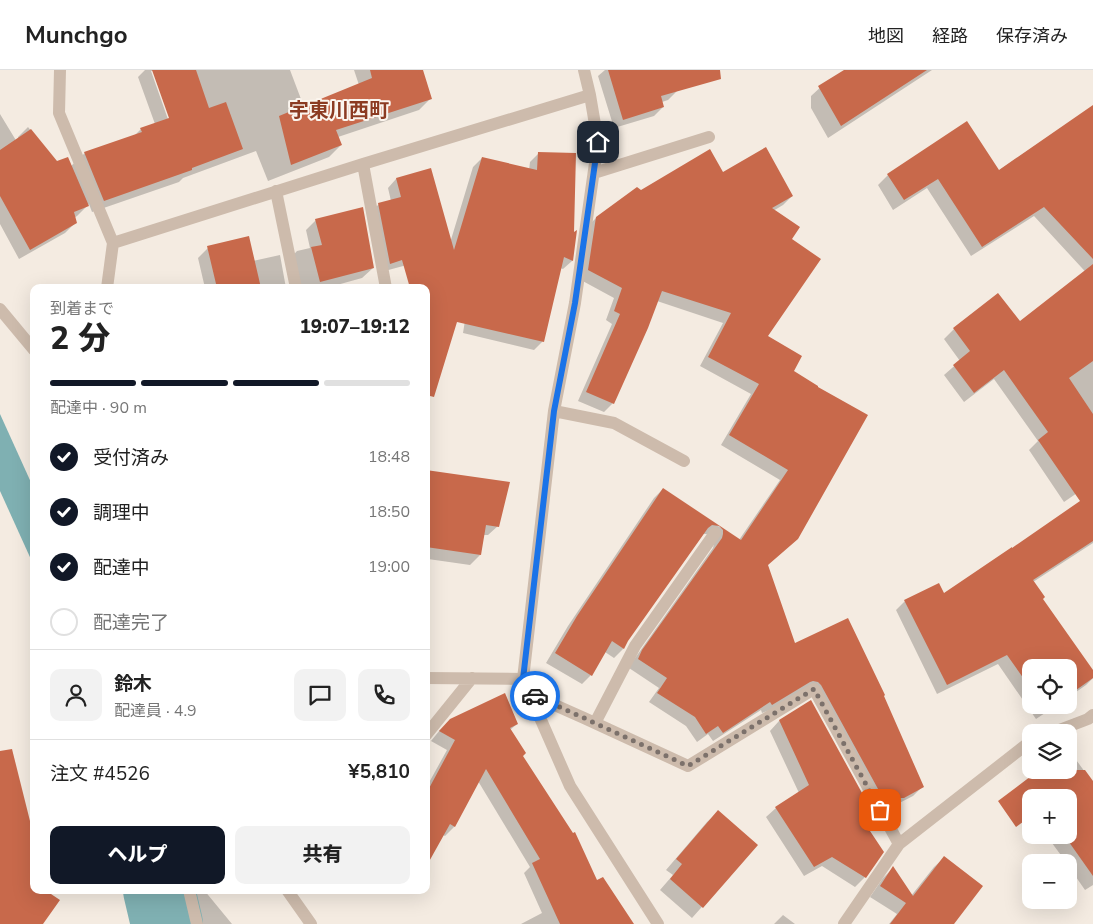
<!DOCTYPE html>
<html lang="ja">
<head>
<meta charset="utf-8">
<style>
	:root { --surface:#fff; --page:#f2f2f2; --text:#222; --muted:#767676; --line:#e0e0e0; --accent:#111827 }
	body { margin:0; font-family:"Nunito Sans","Noto Sans JP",sans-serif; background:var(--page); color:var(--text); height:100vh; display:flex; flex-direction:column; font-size:19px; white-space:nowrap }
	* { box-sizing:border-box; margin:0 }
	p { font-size:16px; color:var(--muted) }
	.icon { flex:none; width:28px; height:28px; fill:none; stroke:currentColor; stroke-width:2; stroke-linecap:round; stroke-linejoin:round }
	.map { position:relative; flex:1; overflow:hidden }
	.drawer { position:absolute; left:30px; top:214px; width:400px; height:610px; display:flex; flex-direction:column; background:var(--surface); border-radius:10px; box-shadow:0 5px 20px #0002 }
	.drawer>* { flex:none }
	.fabs { position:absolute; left:1022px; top:589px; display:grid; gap:10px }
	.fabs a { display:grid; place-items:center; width:55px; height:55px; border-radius:10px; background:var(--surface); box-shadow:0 5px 20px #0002; font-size:25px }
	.pin { position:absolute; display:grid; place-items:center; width:42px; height:42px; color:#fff; margin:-21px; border-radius:10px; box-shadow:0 2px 8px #0006 }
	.courier { position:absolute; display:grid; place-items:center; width:50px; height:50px; margin:-25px; border:4px solid #1a73e8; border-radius:50%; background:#fff; color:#222; box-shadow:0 1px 6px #0007 }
	.overview em { font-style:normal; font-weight:800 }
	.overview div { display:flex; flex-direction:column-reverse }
	.overview { display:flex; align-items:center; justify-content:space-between; height:85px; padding:0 20px }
	h1 { font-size:32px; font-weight:800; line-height:38px }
	.bar { display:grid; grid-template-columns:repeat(4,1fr); gap:8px 5px; align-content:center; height:60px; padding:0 20px }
	.bar i { height:6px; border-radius:4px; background:var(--line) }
	.bar .current { background:var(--accent) }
	.bar p { grid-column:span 4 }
	.line { display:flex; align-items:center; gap:12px; padding:0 20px; border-top:1px solid var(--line) }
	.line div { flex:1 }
	.round { display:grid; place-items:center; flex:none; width:52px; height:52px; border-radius:10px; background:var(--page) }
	ol { padding:0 20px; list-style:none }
	li { display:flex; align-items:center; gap:15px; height:55px }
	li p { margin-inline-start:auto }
	li .icon { padding:5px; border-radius:50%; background:var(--accent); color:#fff; stroke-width:4 }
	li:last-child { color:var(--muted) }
	li i { width:28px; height:28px; border:2px solid var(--line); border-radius:50% }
	.cta { display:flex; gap:10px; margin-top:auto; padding:10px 20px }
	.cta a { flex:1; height:58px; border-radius:10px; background:var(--accent); color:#fff; font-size:20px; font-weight:800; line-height:58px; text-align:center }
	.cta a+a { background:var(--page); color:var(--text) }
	header { display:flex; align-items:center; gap:30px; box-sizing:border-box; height:70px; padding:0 25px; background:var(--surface); border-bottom:1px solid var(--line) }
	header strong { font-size:24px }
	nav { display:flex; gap:28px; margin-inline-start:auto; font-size:18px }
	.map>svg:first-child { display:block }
</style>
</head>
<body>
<header>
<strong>Munchgo</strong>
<nav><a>地図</a><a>経路</a><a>保存済み</a></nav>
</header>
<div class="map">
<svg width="1093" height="854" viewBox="0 0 1093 854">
	<rect width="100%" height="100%" fill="#f4ebe1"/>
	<!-- water -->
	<path fill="#7fb0b2" d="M0 344 34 419V496L0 421Z"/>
	<!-- shadow -->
	<path fill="#0003" fill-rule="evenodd" d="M145 0H290L304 37 359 15 354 0H422L431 28 419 40 338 67 341 75 329 87 268 111 256 81 183 108 179 112 92 142 89 134 77 146 74 148 75 153 65 163 19 189 0 154V44L20 77 18 67 28 57 56 92 71 96 85 83 134 66 141 59 155 54 138 7ZM151 1H153L172 54 170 55Z
		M605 0H671L677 21 668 30 662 32 663 37 654 46 614 58 598 6Z
		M847 0H932L828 68 811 38V26L824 14Z
		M1093 36V210L1034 146 971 186 927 118 893 140 878 115 888 105 998 101Z
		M538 84 572 165 576 162 572 191 563 199 560 198 543 271 534 280 463 263 466 244 426 218 418 192 381 202 370 143 379 134 391 131 388 118 396 109 430 100 450 173 473 97 482 88 529 100 530 92Z
		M723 104 792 126 783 135 773 141 791 169 766 267 792 302 816 316 767 495 794 575 922 717 913 726 878 744 812 624 762 643 761 640 713 671 708 664 697 672 686 656 649 632 659 618 629 598 633 591 713 478 714 474 711 466 706 464H703L627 571 623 579 614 588 605 582 591 605 582 614 546 593 568 556 654 428 663 419 739 470 780 410 721 375 751 324 700 296 723 253 657 231 613 333 604 342 578 331 612 254 606 250 614 228 579 209 587 157 596 148 641 122Z
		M316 150 373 198 362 208 326 218H292L287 192 297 181 310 178 306 160Z
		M208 178 253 191 280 185 286 218H205L198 188Z
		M998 225 1020 253 1093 245V412L1064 432 1029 380 1038 371 994 309 964 332 944 305 960 291 944 269 954 259Z
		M439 415 499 455 488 465H483L480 485 470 495 428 489Z
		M1093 437V473L1033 512 1041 529 1093 602V608L1086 615 1069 627V598H1031V635H1057L1036 649 998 594 937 624 896 540 905 531 943 524Z
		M811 632 871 743 863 752 865 807 855 817 822 796 804 806 766 747 776 738 799 723 770 661 779 651Z
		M517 654 510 660 521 686 597 812 633 854H521L542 843 524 803 530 797 478 711 454 757 445 766 443 765 426 773V718L447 680 431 671 440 660Z
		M1074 687 1093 713V815L1085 820 1069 797V792H1066L1046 765H1069V728H1031V744L1020 728 1055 700H1069V690Z
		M718 742 757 775 692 848 660 820 673 805 666 800 707 752Z
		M945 787 952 854H889L897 844 870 827 883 808 893 798 911 826 934 797Z
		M186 820H204L232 854H196Z
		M783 845 795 854H774Z"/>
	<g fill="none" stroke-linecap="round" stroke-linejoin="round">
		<!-- river -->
		<path stroke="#7fb0b2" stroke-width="72" d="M159 820 167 854"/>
	</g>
	<!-- building -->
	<path fill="#c8694b" d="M152 0H196L209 38 226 32 243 79 192 98V100L104 131 84 82 142 62 140 58 169 48Z
		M370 0H423L432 29 336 60 342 75 291 95 279 46 372 8Z
		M608 0H720L721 9 661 26 664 37 623 50Z
		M844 0H927L841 56 818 16Z
		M1093 35V189L1044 137 982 177 938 109 904 130 887 104 967 51 999 100Z
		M31 59 57 91 68 87 89 136 74 142 77 153 30 180 0 126V80Z
		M766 77 793 126 772 138 800 157 792 169 821 189 768 266 802 286 794 301 818 316V317L868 345 798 469 768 495 795 573 848 548 885 625 884 626 924 717 904 728H883L821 615 818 612 813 611 810 612 772 635 770 632 723 663 718 656 706 664 695 647 657 623 667 608 638 589 642 580 722 468 723 464V460L719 456 712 455 708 458 628 571 624 579 612 571 592 606 555 583 577 546 663 418 741 470 788 400 729 365 759 314 708 287 731 243 662 221 648 258 614 334 586 322 620 244 614 241 622 218 588 200 596 147 637 117 641 120 710 79 723 102Z
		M538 82 576 83 574 162 577 160 573 191 564 187 544 272 457 252 434 327 426 325V218H410L402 190 390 194 378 133 401 127 396 108 431 98 454 180 482 87 537 100Z
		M363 137 374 198 320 212 311 177 322 175 315 149Z
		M249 166 261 218H217L207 176Z
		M1093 194V291L1069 308 1093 344V471L1033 510 1045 527 1043 529 1093 600V608L1069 625V598H1031V619L1007 585 947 615 904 530 939 513 944 523 1012 477V478L1080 431 1038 370 1048 362 1004 300 974 323 953 295 970 281 953 258 998 223 1020 251Z
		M426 400 510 412 499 457 486 455 481 485 426 477Z
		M505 623 518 654 510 658 526 683 523 686 573 763 575 762 597 810 603 807 634 854H560L532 793 540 789 486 699 455 757 450 754 426 797V724L455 670 439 661 450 649Z
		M811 630 873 743 862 749 884 782 866 808 832 787 814 797 775 737 809 715 779 650Z
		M12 679 32 759 34 820H45L60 830 43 854H0V681Z
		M1039 700H1085L1093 711V806L1064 765H1069V728H1031V746L1016 757 998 731Z
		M718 740 758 775 703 838 670 809 682 794 676 789Z
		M944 786 983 816 954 854H890L906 833 880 816 893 796 913 826Z"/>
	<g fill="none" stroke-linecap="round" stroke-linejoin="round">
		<!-- minor -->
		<path stroke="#cdbbac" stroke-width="12" d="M60 0 59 43 113 173 107 218
			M584 0 590 25 598 72 575 233 554 341 523 609 570 716 658 854
			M363 94 386 218
			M594 103 709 67
			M276 121 296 218
			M113 173 363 94 590 25
			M554 341 614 353 684 391
			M426 608 523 609
			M530 624 584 648 688 696 814 619 899 774
			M595 653 635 576 715 463
			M1054 662 1088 649 1093 645
			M426 665 472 608
			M189 820 197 854
			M844 854 899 774 1031 671"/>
		<!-- tertiary -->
		<path stroke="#cdbbac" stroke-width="12" d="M0 239 34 280
			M287 820 311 854"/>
	</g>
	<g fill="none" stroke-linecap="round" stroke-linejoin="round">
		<!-- done -->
		<path stroke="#7c716b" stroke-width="5" stroke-dasharray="0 9" d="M535 626 584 648 688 696 814 619 880 740"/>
		<!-- route -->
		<path stroke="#1a73e8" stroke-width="6" d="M535 626 530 624 523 609 554 341 575 233 598 72"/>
	</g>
	<g text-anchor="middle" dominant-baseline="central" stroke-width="4" stroke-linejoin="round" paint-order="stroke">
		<!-- quarter labels -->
		<g font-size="20" font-weight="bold" fill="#8c3b22" stroke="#fbf5ee">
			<text x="339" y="40">宇東川西町</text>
		</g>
	</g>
</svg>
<div class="fabs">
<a><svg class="icon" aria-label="locate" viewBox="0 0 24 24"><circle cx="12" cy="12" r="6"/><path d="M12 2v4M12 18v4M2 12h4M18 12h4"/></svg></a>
<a><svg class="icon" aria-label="layers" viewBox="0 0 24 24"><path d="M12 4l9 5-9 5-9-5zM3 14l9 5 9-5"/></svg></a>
<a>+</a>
<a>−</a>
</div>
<div class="pin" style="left:880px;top:740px;background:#ea580c"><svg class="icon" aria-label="bag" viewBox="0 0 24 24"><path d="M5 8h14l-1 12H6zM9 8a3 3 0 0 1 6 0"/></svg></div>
<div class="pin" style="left:598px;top:72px;background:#1f2937"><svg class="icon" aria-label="home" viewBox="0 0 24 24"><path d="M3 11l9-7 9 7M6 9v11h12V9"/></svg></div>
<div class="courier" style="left:535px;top:626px"><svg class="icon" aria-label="car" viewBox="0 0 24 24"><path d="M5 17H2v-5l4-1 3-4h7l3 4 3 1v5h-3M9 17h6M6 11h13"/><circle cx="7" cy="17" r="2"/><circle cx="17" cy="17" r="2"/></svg></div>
<section class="drawer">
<div class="overview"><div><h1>2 分</h1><p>到着まで</p></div><em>19:07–19:12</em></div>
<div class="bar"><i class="current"></i><i class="current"></i><i class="current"></i><i></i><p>配達中 · 90 m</p></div>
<ol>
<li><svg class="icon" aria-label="check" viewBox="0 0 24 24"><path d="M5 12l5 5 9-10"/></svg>受付済み<p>18:48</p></li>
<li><svg class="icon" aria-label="check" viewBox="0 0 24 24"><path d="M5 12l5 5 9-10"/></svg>調理中<p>18:50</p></li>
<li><svg class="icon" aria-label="check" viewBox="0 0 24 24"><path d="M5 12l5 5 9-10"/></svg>配達中<p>19:00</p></li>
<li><i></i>配達完了</li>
</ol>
<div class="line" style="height:90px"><a class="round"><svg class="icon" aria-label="person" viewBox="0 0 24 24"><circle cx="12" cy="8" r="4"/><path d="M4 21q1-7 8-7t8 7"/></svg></a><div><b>鈴木</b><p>配達員 · 4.9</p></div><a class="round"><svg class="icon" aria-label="chat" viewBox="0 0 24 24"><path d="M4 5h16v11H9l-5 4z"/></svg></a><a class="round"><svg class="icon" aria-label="phone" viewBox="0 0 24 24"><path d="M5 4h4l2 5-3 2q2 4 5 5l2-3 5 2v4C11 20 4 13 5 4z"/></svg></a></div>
<div class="line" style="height:65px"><div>注文 #4526</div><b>¥5,810</b></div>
<div class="cta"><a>ヘルプ</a><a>共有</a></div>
</section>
</div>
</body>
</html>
